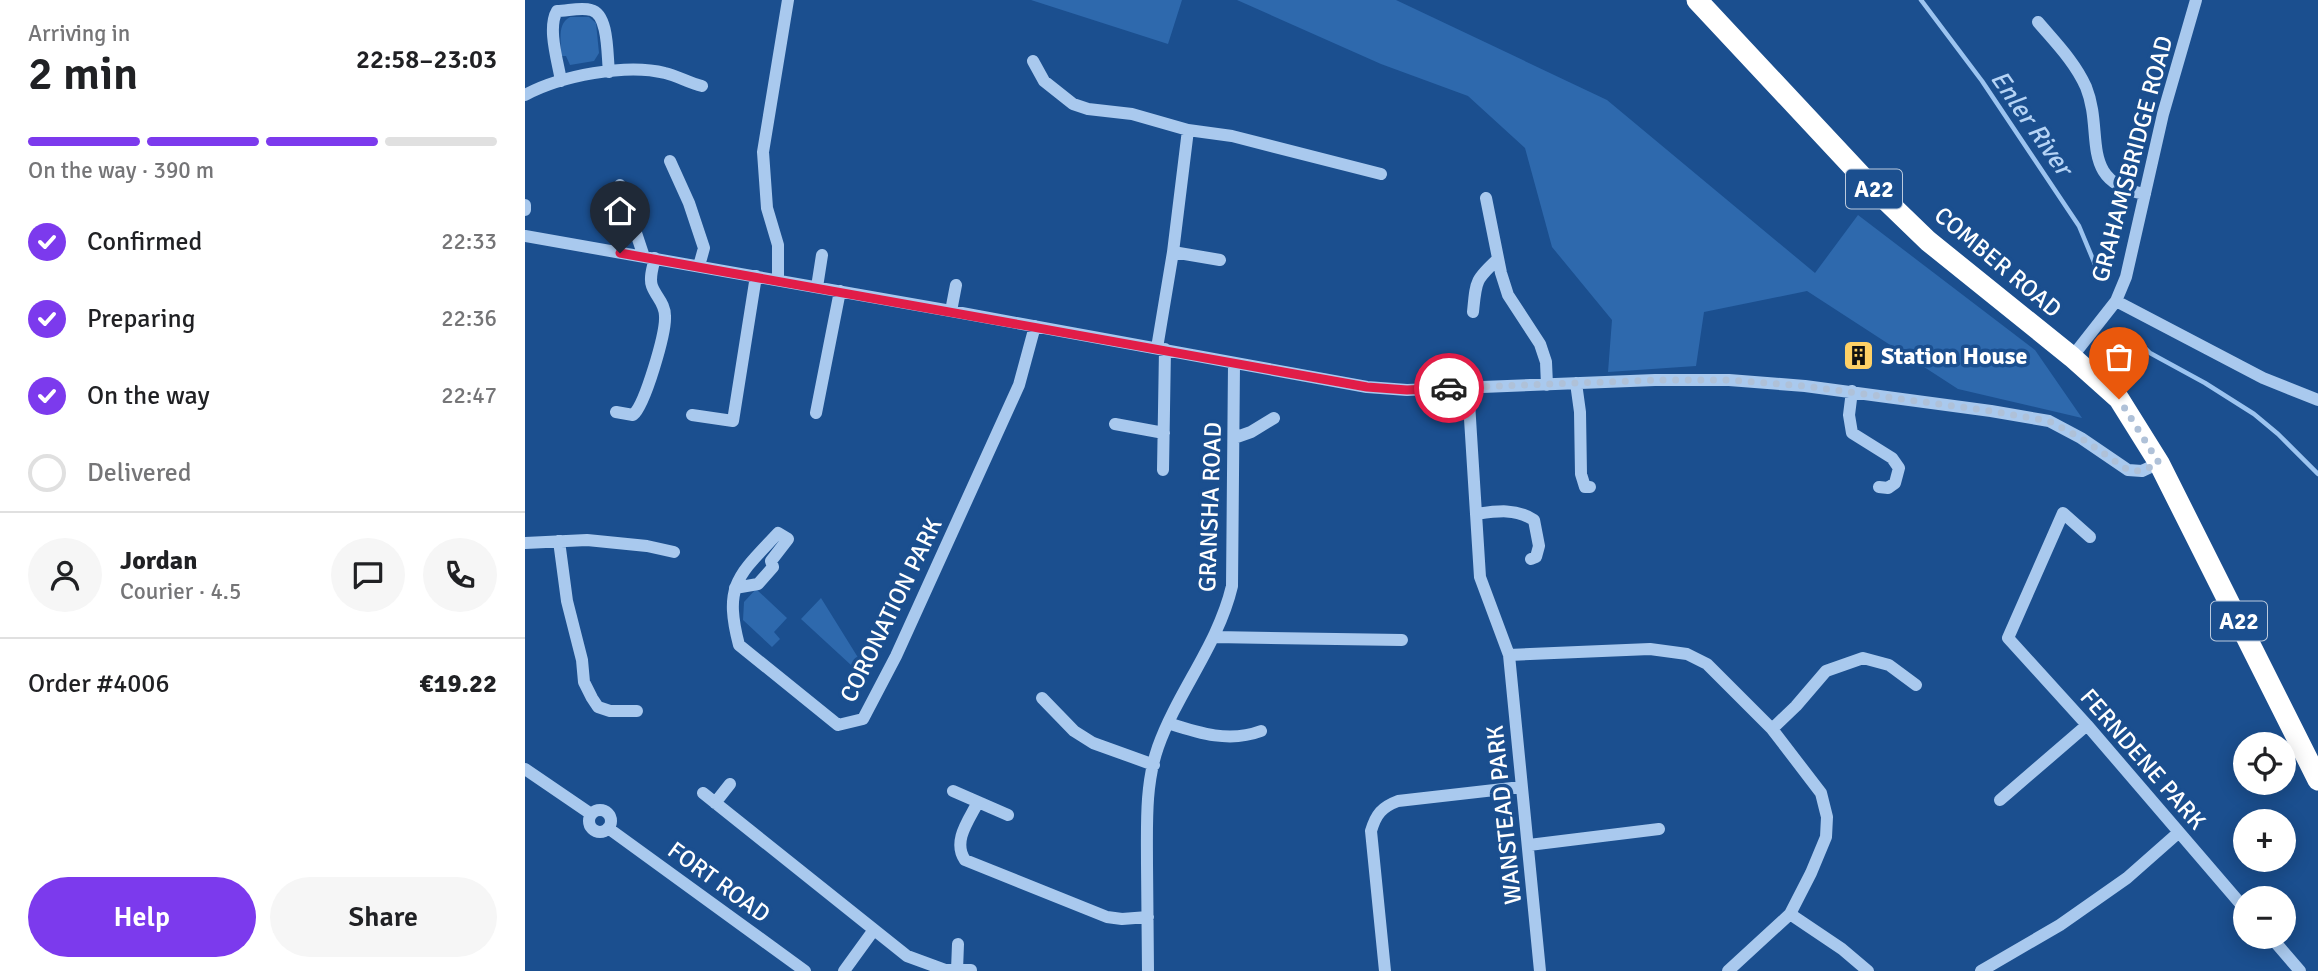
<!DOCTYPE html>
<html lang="en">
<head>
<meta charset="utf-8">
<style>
	:root { --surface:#fff; --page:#f6f6f6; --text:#202124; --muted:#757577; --line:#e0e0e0; --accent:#7c3aed }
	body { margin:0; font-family:Signika,sans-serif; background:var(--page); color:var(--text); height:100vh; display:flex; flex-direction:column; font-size:26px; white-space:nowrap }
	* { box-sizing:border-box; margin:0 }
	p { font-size:23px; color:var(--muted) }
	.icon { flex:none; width:38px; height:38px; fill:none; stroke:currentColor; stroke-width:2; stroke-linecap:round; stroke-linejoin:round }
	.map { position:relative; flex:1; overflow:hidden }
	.details { display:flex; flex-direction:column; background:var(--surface); width:525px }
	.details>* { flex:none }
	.buttons { position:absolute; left:1708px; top:732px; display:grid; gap:14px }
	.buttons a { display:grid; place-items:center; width:63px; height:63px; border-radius:50%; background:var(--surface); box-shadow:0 4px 18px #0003; font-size:35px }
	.pin { position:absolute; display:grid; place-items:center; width:60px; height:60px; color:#fff; margin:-72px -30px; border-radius:50% 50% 50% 0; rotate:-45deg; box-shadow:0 0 7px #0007 }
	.pin .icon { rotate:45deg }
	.courier { position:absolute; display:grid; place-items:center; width:70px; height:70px; margin:-35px; border:5px solid #e11d48; border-radius:50%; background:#fff; color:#222; box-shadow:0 2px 9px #0007 }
	.headline em { font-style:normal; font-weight:600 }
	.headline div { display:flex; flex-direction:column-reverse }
	.headline { display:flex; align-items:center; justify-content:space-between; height:119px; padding:0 28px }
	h1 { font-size:46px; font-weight:600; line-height:52px }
	.bar { display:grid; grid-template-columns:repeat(4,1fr); gap:10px 7px; align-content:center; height:84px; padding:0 28px }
	.bar i { height:9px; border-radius:5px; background:var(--line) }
	.bar .on { background:var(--accent) }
	.bar p { grid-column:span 4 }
	.line { display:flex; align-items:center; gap:18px; padding:0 28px; border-top:2px solid var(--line) }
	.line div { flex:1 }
	.round { display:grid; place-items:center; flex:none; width:74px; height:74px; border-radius:37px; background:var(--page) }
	ol { padding:0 28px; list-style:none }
	li { display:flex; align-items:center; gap:21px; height:77px }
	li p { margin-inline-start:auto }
	li .icon { padding:7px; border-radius:50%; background:var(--accent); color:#fff; stroke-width:4 }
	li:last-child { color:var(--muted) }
	li i { width:38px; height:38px; border:4px solid var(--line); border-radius:50% }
	.cta { display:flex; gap:14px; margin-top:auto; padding:14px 28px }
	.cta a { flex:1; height:80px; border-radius:42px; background:var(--accent); color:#fff; font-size:28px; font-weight:600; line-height:80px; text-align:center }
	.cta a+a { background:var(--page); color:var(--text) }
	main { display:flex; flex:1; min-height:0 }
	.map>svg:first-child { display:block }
</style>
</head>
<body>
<main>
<section class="details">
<div class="headline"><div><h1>2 min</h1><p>Arriving in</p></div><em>22:58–23:03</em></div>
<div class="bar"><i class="on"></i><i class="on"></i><i class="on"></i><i></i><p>On the way · 390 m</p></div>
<ol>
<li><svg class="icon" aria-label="check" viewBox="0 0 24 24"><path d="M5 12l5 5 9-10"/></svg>Confirmed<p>22:33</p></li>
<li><svg class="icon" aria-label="check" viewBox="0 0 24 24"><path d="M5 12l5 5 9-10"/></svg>Preparing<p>22:36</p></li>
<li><svg class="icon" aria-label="check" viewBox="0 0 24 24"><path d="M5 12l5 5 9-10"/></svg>On the way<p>22:47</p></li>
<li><i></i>Delivered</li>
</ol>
<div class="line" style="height:126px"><a class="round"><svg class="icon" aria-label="person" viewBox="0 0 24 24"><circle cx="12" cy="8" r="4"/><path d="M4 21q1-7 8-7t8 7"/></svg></a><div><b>Jordan</b><p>Courier · 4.5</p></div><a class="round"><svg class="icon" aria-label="chat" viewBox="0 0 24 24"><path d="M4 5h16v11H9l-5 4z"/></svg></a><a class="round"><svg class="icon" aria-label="phone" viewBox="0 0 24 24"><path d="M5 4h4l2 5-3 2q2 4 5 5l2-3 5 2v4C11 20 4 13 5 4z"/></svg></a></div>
<div class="line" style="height:91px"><div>Order #4006</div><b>€19.22</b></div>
<div class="cta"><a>Help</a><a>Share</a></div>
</section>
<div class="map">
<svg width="1793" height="971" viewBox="0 0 1793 971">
	<rect width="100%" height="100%" fill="#1b4f8f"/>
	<!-- green -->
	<path fill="#2e69ad" d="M506 0H657L643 44Z
		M712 0H871L1082 100 1290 273 1333 215 1510 350 1557 418 1433 389 1282 291 1179 312 1171 366 1083 372 1087 320 1027 247 1000 148 943 96 856 64Z
		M45 17H64L71 23 74 53 69 61 45 65 41 56H36C37 43 31 24 45 17Z
		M231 589 262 618 249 632 255 639 247 647 218 620 219 602Z
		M296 598 342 672 339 677 276 619Z"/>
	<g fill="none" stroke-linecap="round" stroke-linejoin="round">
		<!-- stream -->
		<path stroke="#9cc4f0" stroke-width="4.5" d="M1396 0 1457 81 1554 226 1574 274
			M1611 339 1625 353 1680 383 1729 414 1753 434 1793 474"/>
		<!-- minor -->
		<path stroke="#a9c9ee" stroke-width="12" d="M1513 22C1530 42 1550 62 1561 87 1580 134 1552 182 1620 194
			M508 61 519 81 548 104 563 109 607 114 663 130
			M36 81C33 62 22 28 32 11 42 11 56 7 66 10 84 14 82 56 84 72
			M0 95C35 76 101 63 140 73 153 76 164 83 177 86
			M145 161 164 203 179 248 174 266
			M95 185 119 257
			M961 198 976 273 983 295 1015 344 1021 362 1022 385
			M0 205V210
			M0 236 426 311 842 387 882 390 1130 380H1204L1280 386 1466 411 1524 421 1556 438 1603 470 1617 471 1634 463
			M648 252 695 260
			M253 280V245L242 208 238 152 263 0
			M292 287 297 255
			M1591 301 1738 378 1793 400
			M426 311 431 285
			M948 312C951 281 950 280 973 259
			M632 348 648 252 663 130 707 136 856 174
			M1547 357 1591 301 1601 277 1638 114 1671 0
			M1051 383 1055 412 1056 474 1060 487H1065
			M943 387 955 577 984 655 1015 971
			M1327 391 1324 415 1327 433 1367 458 1374 468 1370 483 1363 488 1354 487
			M91 412 108 415C120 405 141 333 140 316 140 303 131 297 127 286 124 278 128 266 130 258
			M291 413 315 291
			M167 415 208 421 231 276
			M590 424 639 433
			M709 438 726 432 749 418
			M638 470 640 349
			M951 514C972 511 990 508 1009 520L1014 546 1011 557 1006 559
			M1565 537 1538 513 1483 638 1562 725 1720 909
			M34 541 42 601 57 660 59 682 67 698 73 707 85 711H112
			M0 543 62 540 122 546 149 552
			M210 588 233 584 248 567 246 561 263 539 253 533C214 575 198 584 214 645L313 725 338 719 371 656 494 385 510 326
			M689 637 877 640
			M984 655 1125 649 1162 654 1182 664 1247 729 1296 793 1302 817 1301 837 1286 873 1265 914 1203 971
			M517 698 549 731 568 743 629 765
			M643 723C674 733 704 743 736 731
			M1247 729 1271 706 1301 671 1338 658 1364 665 1391 685
			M0 769 66 814
			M428 791 483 815
			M178 793 382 956 420 970H446
			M1475 800 1562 725
			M453 802C444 820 427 841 440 860L582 917 597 919 623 917
			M190 803 205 784
			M64 821a11 11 0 1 1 22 0a11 11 0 1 1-22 0Z
			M83 828 280 971
			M1004 845 1134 829
			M1265 914 1317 949 1343 971
			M1745 936 1775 971
			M432 970 433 944
			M319 971 348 931
			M623 971C623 935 622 899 622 864 622 825 620 784 633 747 653 691 693 645 707 586L709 364
			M860 971 846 831C851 814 857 807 873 801L996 787
			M1456 971 1535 925 1602 878 1653 833"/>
		<!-- highway -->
		<path stroke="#fff" stroke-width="21" d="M1172 0 1344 184 1403 241 1547 357 1594 399 1634 463 1793 780"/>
	</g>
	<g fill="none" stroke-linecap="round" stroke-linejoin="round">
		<!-- done -->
		<path stroke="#afc1d8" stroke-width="7" stroke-dasharray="0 12.6" d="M924 388 1130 380H1204L1280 386 1466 411 1524 421 1556 438 1603 470 1617 471 1634 463 1594 399"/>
		<!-- route -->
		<path stroke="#e11d48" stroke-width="9" d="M95 253 842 387 882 390 924 388"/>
	</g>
	<!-- icons -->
	<defs>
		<symbol id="building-square" viewBox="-11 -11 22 22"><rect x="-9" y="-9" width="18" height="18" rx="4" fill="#ffd166" stroke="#1b4f8f"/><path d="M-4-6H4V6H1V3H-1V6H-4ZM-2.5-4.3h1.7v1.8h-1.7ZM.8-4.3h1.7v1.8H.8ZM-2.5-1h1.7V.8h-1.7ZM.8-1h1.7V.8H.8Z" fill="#111"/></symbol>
	</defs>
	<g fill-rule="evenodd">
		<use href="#building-square" x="1316" y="338" width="35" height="35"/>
	</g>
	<g text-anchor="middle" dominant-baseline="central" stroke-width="7" stroke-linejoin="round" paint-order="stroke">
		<!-- shield labels -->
		<g fill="#1b4f8f" stroke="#bbcadd" stroke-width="2">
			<rect x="1321" y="169.5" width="56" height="39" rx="5"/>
			<rect x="1686" y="601.5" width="56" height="39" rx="5"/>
		</g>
		<g font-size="23" font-weight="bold" fill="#fff">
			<text x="1349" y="189">A22</text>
			<text x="1714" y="621">A22</text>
		</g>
		<!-- street labels -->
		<g font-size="24" fill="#fff" stroke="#1b4f8f">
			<text transform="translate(1607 159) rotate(-75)">GRAHAMSBRIDGE ROAD</text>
			<text transform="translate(1473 262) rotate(40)">COMBER ROAD</text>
			<text transform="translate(685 507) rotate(-88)">GRANSHA ROAD</text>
			<text transform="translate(366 610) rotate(-64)">CORONATION PARK</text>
			<text transform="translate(1618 759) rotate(49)">FERNDENE PARK</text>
			<text transform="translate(979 815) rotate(-96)">WANSTEAD PARK</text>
			<text transform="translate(194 882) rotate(36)">FORT ROAD</text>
		</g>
		<!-- poi labels -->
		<g font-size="24" font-weight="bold" fill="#fff" stroke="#1b4f8f" text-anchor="start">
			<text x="1356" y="356">Station House</text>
		</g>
		<!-- water labels -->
		<g font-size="26" font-style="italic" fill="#b5d3f5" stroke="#1b4f8f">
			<text transform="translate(1506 123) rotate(55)">Enler River</text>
		</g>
	</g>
</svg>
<div class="buttons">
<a><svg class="icon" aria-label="locate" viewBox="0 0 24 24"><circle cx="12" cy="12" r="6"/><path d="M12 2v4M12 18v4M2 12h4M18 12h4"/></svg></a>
<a>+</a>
<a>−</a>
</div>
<div class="pin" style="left:1594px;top:399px;background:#ea580c"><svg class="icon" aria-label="bag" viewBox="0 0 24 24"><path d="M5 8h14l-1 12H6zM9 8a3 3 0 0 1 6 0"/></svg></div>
<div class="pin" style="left:95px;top:253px;background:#1f2937"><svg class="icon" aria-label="home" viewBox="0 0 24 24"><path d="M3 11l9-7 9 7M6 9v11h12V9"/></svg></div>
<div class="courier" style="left:924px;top:388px"><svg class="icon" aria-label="car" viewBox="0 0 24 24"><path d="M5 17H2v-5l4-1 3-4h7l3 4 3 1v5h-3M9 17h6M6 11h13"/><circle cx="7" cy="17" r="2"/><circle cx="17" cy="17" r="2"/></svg></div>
</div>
</main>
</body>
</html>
